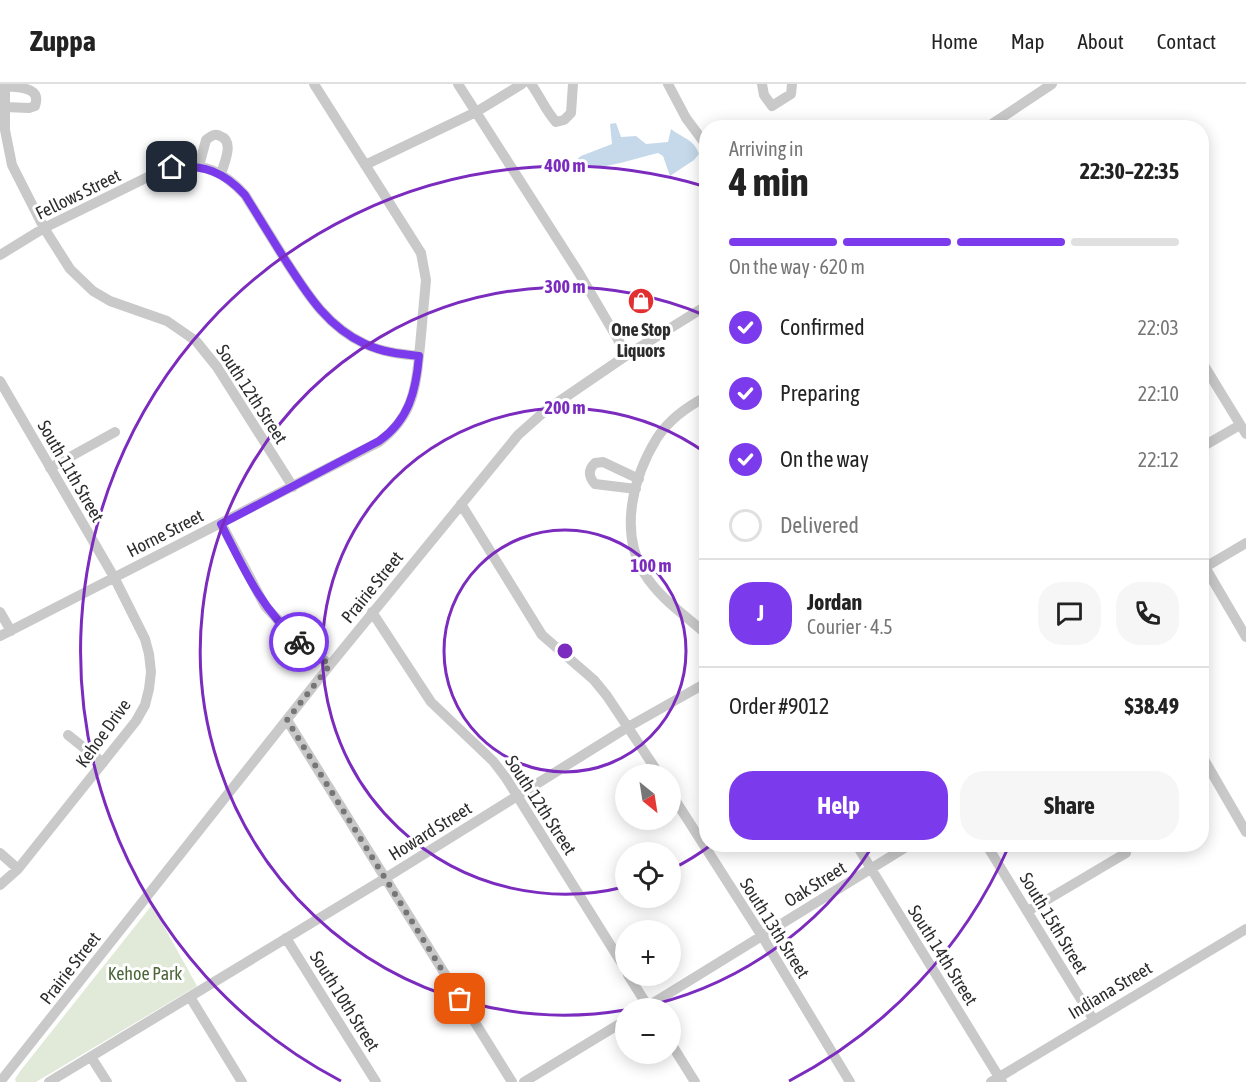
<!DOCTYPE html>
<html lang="en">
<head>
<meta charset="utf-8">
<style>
	:root { --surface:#fff; --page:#f6f6f6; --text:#222; --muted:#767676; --line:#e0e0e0; --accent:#7c3aed }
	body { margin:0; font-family:"Asap Condensed",sans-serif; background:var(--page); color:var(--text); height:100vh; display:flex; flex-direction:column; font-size:22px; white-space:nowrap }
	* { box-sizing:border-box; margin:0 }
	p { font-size:20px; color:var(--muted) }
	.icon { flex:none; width:33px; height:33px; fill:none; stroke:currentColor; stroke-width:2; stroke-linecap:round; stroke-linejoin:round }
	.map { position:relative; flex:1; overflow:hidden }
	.drawer { position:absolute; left:699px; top:36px; width:510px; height:732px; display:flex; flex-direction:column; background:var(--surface); border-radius:24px; box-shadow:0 3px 15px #0003 }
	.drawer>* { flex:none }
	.needle { width:39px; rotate:150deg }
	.tools { position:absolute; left:615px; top:680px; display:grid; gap:12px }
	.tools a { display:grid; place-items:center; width:66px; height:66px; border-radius:50%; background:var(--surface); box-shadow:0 3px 15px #0003; font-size:30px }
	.pin { position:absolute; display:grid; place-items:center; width:51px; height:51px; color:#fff; margin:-26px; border-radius:12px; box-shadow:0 3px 9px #0006 }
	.courier { position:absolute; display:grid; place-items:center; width:60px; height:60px; margin:-30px; border:4px solid #7c3aed; border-radius:50%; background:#fff; color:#222; box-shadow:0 2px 8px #0007 }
	.headline em { font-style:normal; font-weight:700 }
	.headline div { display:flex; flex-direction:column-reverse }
	.headline { display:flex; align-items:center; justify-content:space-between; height:102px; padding:0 30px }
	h1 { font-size:39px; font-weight:700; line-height:45px }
	.bar { display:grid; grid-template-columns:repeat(4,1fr); gap:9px 6px; align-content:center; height:72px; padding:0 30px }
	.bar i { height:8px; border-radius:4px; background:var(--line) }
	.bar .current { background:var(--accent) }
	.bar p { grid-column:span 4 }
	.line { display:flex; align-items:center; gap:15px; padding:0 30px; border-top:2px solid var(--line) }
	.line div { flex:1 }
	.round { display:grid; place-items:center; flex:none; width:63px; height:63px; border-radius:24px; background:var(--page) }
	ol { padding:0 30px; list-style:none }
	li { display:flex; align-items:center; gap:18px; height:66px }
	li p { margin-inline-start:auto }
	li .icon { padding:6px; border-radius:50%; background:var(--accent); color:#fff; stroke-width:4 }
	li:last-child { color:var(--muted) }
	li i { width:33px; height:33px; border:3px solid var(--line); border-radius:50% }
	.cta { display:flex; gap:12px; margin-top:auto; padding:12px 30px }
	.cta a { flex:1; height:69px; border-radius:24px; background:var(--accent); color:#fff; font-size:24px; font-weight:700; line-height:69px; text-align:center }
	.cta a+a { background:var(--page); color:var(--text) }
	header { display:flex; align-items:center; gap:36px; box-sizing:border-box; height:84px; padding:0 30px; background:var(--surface); border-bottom:2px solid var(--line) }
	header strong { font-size:28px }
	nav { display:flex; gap:33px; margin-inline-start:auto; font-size:21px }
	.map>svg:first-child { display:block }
</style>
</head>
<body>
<header>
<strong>Zuppa</strong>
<nav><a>Home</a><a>Map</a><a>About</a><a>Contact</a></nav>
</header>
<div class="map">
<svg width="1246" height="998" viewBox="0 0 1246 998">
	<rect width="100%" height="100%" fill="#fff"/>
	<!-- green -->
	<path fill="#e1ead9" d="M152 821 197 902 36 998H16L15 995 21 986Z"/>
	<!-- water -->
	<path fill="#c5d9ea" d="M616 39 621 53 636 52 646 60 668 58 671 45C682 54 694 55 699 70L694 76 670 92 663 72 658 69C632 75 604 86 578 84L575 77 581 72 612 60 610 40Z"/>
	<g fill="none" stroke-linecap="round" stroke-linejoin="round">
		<!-- minor -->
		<path stroke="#c9c9c9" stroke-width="10" d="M5 0V46L12 81 44 144 70 185 93 207 110 217 167 237 196 257 217 283 293 403
			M458 0 579 189 627 271
			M531 0C540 12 545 26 556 38L564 36 571 29 573 0
			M668 0 686 34 706 61
			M762 0 764 11 772 22 791 10 792 0
			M5 23 29 24 35 22C42 2 18 4 5 2
			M986 44 1052 0
			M365 81 476 28 522 0
			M199 82 206 56C211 52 215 49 220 52 235 57 224 79 221 90
			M0 171 44 144 158 88C194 75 220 83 245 111 258 132 271 153 284 174 306 208 326 242 365 260 382 268 400 270 419 272
			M1202 278 1246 350
			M0 297 114 493 145 555 149 570 151 588 149 605 145 621 136 637 18 785 0 801
			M706 313C688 322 669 336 657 354 633 393 619 447 644 489 659 514 685 531 706 550
			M1202 363 1240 341
			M50 384 115 348
			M636 405 595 400C588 392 588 386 595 379L603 378 639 395
			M461 420 542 551 594 596 607 612 659 690
			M221 439 265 522 291 550 330 581
			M1205 483 1246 553
			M1202 485 1246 459
			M0 528 11 547
			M372 528 431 618 493 677 506 694 626 886
			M0 552 379 358C414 332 416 302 420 262 422 240 424 218 426 196L421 169 314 0
			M287 636 512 998
			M68 651 103 679
			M1202 672 1246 748
			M670 708 762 852 850 998
			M856 760 1002 998
			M986 760 1093 935
			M0 769 18 785
			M1028 827 1126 769
			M286 854 376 998
			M628 891 649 924
			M190 913 242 998
			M645 924 911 760
			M670 958 695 998
			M91 973 107 998
			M0 998 330 581 518 351 545 327 627 271 706 222
			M49 998 384 795 628 643 706 599
			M524 998 626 936
			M991 998 1246 845"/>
	</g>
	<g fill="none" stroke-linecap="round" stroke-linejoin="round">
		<!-- done -->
		<path stroke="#767676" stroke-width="6" stroke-dasharray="0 10.8" d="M299 558 330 581 287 636 460 915"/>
		<!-- route -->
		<path stroke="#7c3aed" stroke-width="8" d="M172 83C203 80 224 88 245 111 258 132 271 153 284 174 306 208 326 242 365 260 382 268 400 270 419 272 416 307 409 336 379 357L221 440C244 485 260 523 299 558"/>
	</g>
	<!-- distance rings -->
	<g fill="none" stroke="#7b2cbf" stroke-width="3">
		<circle cx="565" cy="567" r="121"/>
		<path d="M711 761A243 243 0 0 1 672 785M624 803A243 243 0 1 1 706 369"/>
		<path d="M872 763A364 364 0 0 1 638 924M625 926A364 364 0 1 1 704 231"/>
		<path d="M1008 764A485 485 0 0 1 789 997M341 997A485 485 0 0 1 703 102"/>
	</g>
	<!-- icons -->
	<defs>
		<symbol id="shop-disc" viewBox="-11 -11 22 22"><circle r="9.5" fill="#e22f32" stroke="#fff"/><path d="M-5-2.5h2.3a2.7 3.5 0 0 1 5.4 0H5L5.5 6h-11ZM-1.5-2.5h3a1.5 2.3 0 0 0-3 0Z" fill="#fff"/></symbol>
	</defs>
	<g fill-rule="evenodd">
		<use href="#shop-disc" x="626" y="202" width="30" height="30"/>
	</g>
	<g text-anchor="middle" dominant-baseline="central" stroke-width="6" stroke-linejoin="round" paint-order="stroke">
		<!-- street labels -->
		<g font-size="18" fill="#2c2c2c" stroke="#fff">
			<text transform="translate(78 110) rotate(-26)">Fellows Street</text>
			<text transform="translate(252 310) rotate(57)">South 12th Street</text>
			<text transform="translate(71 387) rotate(60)">South 11th Street</text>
			<text transform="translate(165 449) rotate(-27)">Horne Street</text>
			<text transform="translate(372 503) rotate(-51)">Prairie Street</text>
			<text transform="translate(103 649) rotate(-54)">Kehoe Drive</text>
			<text transform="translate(541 721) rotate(57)">South 12th Street</text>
			<text transform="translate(430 747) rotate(-32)">Howard Street</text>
			<text transform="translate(815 800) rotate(-32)">Oak Street</text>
			<text transform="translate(1054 839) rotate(59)">South 15th Street</text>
			<text transform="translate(775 844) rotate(58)">South 13th Street</text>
			<text transform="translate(943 871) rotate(58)">South 14th Street</text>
			<text transform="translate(70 884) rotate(-52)">Prairie Street</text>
			<text transform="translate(1110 906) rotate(-31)">Indiana Street</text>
			<text transform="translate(345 917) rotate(58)">South 10th Street</text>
		</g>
		<!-- poi labels -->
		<g font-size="18" font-weight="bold" fill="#2c2c2c" stroke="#fff">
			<text x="641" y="245">One Stop<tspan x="641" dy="21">Liquors</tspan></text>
		</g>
		<!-- park labels -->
		<g font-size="18" fill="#4c663a" stroke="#fff">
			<text x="145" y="889">Kehoe Park</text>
		</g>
	</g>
	<circle cx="565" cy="567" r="9" fill="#7b2cbf" stroke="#fff" stroke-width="3"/>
	<g font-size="18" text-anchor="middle" font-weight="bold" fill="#7b2cbf" stroke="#fff" stroke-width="6" stroke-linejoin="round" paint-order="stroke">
		<text x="565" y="88">400 m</text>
		<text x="565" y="209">300 m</text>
		<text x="565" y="330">200 m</text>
		<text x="651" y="488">100 m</text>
	</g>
</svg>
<div class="tools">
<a><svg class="needle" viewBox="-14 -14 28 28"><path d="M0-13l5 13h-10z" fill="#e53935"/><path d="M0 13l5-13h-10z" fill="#767676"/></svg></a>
<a><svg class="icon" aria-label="locate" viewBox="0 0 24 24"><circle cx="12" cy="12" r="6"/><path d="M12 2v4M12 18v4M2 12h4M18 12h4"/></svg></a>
<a>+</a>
<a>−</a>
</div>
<div class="pin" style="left:460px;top:915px;background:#ea580c"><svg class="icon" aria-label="bag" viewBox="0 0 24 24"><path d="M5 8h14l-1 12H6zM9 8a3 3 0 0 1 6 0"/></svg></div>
<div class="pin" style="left:172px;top:83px;background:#1f2937"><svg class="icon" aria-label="home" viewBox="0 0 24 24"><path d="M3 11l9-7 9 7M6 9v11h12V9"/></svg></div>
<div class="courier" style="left:299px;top:558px"><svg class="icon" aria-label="bike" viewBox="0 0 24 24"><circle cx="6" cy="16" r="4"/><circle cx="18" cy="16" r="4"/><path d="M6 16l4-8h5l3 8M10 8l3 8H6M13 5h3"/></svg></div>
<section class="drawer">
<div class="headline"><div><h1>4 min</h1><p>Arriving in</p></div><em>22:30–22:35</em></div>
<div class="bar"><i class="current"></i><i class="current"></i><i class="current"></i><i></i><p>On the way · 620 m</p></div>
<ol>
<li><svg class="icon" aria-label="check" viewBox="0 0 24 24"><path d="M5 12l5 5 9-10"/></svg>Confirmed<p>22:03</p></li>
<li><svg class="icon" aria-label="check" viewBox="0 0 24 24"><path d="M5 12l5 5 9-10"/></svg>Preparing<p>22:10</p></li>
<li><svg class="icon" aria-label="check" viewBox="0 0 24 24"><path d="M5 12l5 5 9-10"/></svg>On the way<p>22:12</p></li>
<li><i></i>Delivered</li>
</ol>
<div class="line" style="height:108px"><b class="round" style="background:var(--accent);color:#fff">J</b><div><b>Jordan</b><p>Courier · 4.5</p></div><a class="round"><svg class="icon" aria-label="chat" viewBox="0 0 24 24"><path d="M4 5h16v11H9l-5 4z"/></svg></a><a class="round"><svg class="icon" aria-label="phone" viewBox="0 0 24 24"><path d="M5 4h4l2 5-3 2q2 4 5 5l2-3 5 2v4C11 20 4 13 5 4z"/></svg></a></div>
<div class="line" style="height:78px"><div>Order #9012</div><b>$38.49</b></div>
<div class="cta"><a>Help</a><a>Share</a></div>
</section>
</div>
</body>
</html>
